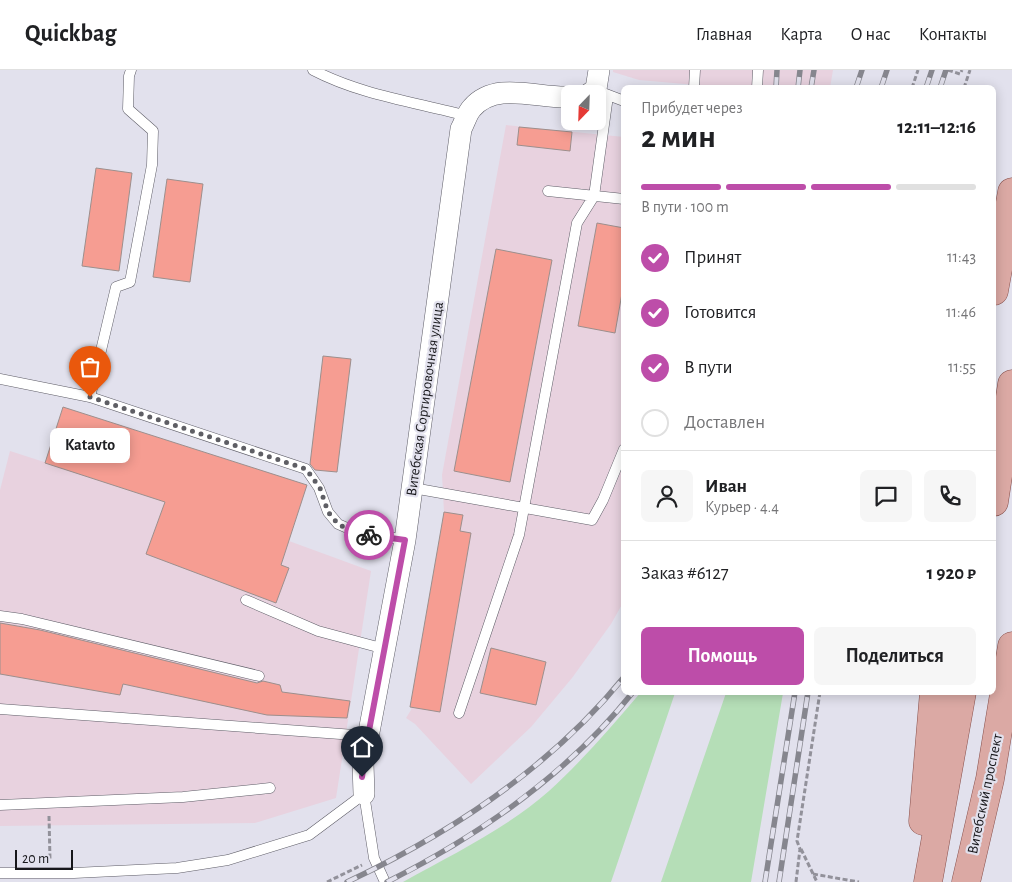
<!DOCTYPE html>
<html lang="ru">
<head>
<meta charset="utf-8">
<style>
	:root { --surface:#fff; --page:#f6f6f6; --text:#202124; --muted:#757577; --line:#e0e0e0; --accent:#bd4da9 }
	body { margin:0; font-family:"Alegreya Sans",sans-serif; background:var(--page); color:var(--text); height:100vh; display:flex; flex-direction:column; font-size:19px; white-space:nowrap }
	* { box-sizing:border-box; margin:0 }
	p { font-size:16px; color:var(--muted) }
	.icon { flex:none; width:28px; height:28px; fill:none; stroke:currentColor; stroke-width:2; stroke-linecap:round; stroke-linejoin:round }
	.map { position:relative; flex:1; overflow:hidden }
	.details { position:absolute; left:621px; top:15px; width:375px; height:610px; display:flex; flex-direction:column; background:var(--surface); border-radius:8px; box-shadow:0 2px 12px #0003 }
	.details>* { flex:none }
	.needle { width:32px; rotate:203deg }
	.buttons { position:absolute; left:561px; top:15px; display:grid; gap:10px }
	.buttons a { display:grid; place-items:center; width:45px; height:45px; border-radius:8px; background:var(--surface); box-shadow:0 2px 12px #0003; font-size:25px }
	.scale { position:absolute; left:15px; bottom:12px; width:58px; box-sizing:border-box; padding-left:5px; border:2px solid #17171b; border-top:0; font-size:14px; line-height:18px; white-space:nowrap; color:#17171b; -webkit-text-stroke:4px #e2e1ed; paint-order:stroke }
	.pin { position:absolute; display:grid; place-items:center; width:42px; height:42px; color:#fff; margin:-51px -21px; border-radius:50% 50% 50% 0; rotate:-45deg; box-shadow:0 0 5px #0007 }
	.pin .icon { rotate:45deg }
	.courier { position:absolute; display:grid; place-items:center; width:50px; height:50px; margin:-25px; border:4px solid #bd4da9; border-radius:50%; background:#fff; color:#222; box-shadow:0 1px 6px #0007 }
	.bubble { position:absolute; height:35px; border-radius:8px; background:var(--surface); box-shadow:0 2px 12px #0003; font-size:16px; font-weight:700; line-height:35px; text-align:center }
	.head em { font-style:normal; font-weight:700 }
	.head div { display:flex; flex-direction:column-reverse }
	.head { display:flex; align-items:center; justify-content:space-between; height:85px; padding:0 20px }
	h1 { font-size:32px; font-weight:700; line-height:38px }
	.bar { display:grid; grid-template-columns:repeat(4,1fr); gap:8px 5px; align-content:center; height:60px; padding:0 20px }
	.bar i { height:6px; border-radius:4px; background:var(--line) }
	.bar .current { background:var(--accent) }
	.bar p { grid-column:span 4 }
	.line { display:flex; align-items:center; gap:12px; padding:0 20px; border-top:1px solid var(--line) }
	.line div { flex:1 }
	.round { display:grid; place-items:center; flex:none; width:52px; height:52px; border-radius:8px; background:var(--page) }
	ol { padding:0 20px; list-style:none }
	li { display:flex; align-items:center; gap:15px; height:55px }
	li p { margin-inline-start:auto }
	li .icon { padding:5px; border-radius:50%; background:var(--accent); color:#fff; stroke-width:4 }
	li:last-child { color:var(--muted) }
	li i { width:28px; height:28px; border:2px solid var(--line); border-radius:50% }
	.primary-button { display:flex; gap:10px; margin-top:auto; padding:10px 20px }
	.primary-button a { flex:1; height:58px; border-radius:8px; background:var(--accent); color:#fff; font-size:20px; font-weight:700; line-height:58px; text-align:center }
	.primary-button a+a { background:var(--page); color:var(--text) }
	header { display:flex; align-items:center; gap:30px; box-sizing:border-box; height:70px; padding:0 25px; background:var(--surface); border-bottom:1px solid var(--line) }
	header strong { font-size:24px }
	nav { display:flex; gap:28px; margin-inline-start:auto; font-size:18px }
	.map>svg:first-child { display:block }
</style>
</head>
<body>
<header>
<strong>Quickbag</strong>
<nav><a>Главная</a><a>Карта</a><a>О нас</a><a>Контакты</a></nav>
</header>
<div class="map">
<svg width="1012" height="812" viewBox="0 0 1012 812">
	<rect width="100%" height="100%" fill="#e2e1ed"/>
	<!-- industrial -->
	<path fill="#e8d2df" d="M613 0H833L830 18 719 17 639 10 613 2Z
		M506 55 624 67V531L611 554 572 608 531 657 471 714 415 654 406 648 411 640 444 442 442 405Z
		M10 381 289 471 371 501 336 728 255 753 0 756V420Z"/>
	<!-- green -->
	<path fill="#b5deb7" d="M641 622 675 623 611 812H403C453 784 506 759 549 721 582 691 612 656 641 622Z
		M726 623H783L751 812H661Z"/>
	<!-- building -->
	<path fill="#f69d92" stroke="#9c8f8d" d="M519 57 572 62 570 81 517 75Z
		M96 98 132 103 119 201 82 196Z
		M167 109 203 114 190 212 153 207Z
		M597 153 624 158V212L615 263 578 256Z
		M496 179 552 190 510 412 454 401Z
		M323 286 351 289 337 402 315 400 310 394Z
		M63 337 307 415 281 495 289 498 276 533 146 484 165 432 45 393Z
		M444 442 463 445 460 461 471 463 440 642 410 637Z
		M0 553 40 560 257 613 263 611 280 615 282 622 350 631 347 648 267 645 123 614 120 625 0 604Z
		M491 578 546 592 536 635 480 623Z"/>
	<g fill="none" stroke-linecap="round" stroke-linejoin="round">
		<defs>
			<path id="lane" d="M313 0C361 25 415 32 467 46
				M694 18 695 0
				M757 18 758 0
				M603 23 624 31
				M548 121 624 129
				M0 309 90 327 306 399 319 418 328 442 338 454 354 461 405 470
				M90 327 116 217 130 212 152 95 153 61 128 39 129 6 131 0
				M413 418 592 450 603 430 624 379
				M246 530 318 561 385 579
				M0 546 22 549 259 606
				M0 639 368 666
				M459 643 519 465 577 153 594 126 608 26
				M0 735 183 727 270 718
				M0 803H74L177 798 228 790 309 765 364 724 374 788 385 812"/>
			<path id="street" d="M589 24 596 19 599 0
				M364 724 363 694 405 470 461 59C465 52 467 43 472 38 496 10 538 29 570 27"/>
			<path id="primary" d="M994 221 1012 122
				M994 432 1012 314
				M923 751 934 622
				M928 812 962 622
				M966 812 990 709 1012 576"/>
		</defs>
		<!-- lane casing -->
		<use href="#lane" stroke="#5e5d67" stroke-width="11"/>
		<!-- street casing -->
		<use href="#street" stroke="#5e5d67" stroke-width="22"/>
		<!-- primary casing -->
		<use href="#primary" stroke="#87504c" stroke-width="29"/>
		<!-- path -->
		<path stroke="#92919a" stroke-width="3" stroke-dasharray="5 2.5" stroke-linecap="butt" d="M948 0 960 4 962 0
			M912 18 918 0
			M964 18 970 0
			M49 746 50 790
			M801 779 817 812
			M813 804 859 812
			M327 812 362 795
			M796 812 800 779 797 771 820 622"/>
		<!-- lane -->
		<use href="#lane" stroke="#fff" stroke-width="10"/>
		<!-- street -->
		<use href="#street" stroke="#fff" stroke-width="21"/>
		<!-- primary -->
		<use href="#primary" stroke="#dba9a4" stroke-width="28"/>
		<defs>
			<path id="rail" d="M776 18 777 0
				M798 18 800 0
				M811 18 814 0
				M856 18 862 0
				M881 18 887 0
				M926 18 932 0
				M940 18 946 0
				M347 812C451 763 551 697 624 607
				M387 812C478 766 569 703 633 622
				M765 812 795 622
				M779 812 808 622"/>
		</defs>
		<!-- rail casing -->
		<use href="#rail" stroke="#86868e" stroke-width="5.5"/>
		<!-- rail -->
		<use href="#rail" stroke="#e2e1ed" stroke-width="4" stroke-dasharray="11" stroke-linecap="butt"/>
	</g>
	<g fill="none" stroke-linecap="round" stroke-linejoin="round">
		<!-- done -->
		<path stroke="#5e5e64" stroke-width="5" stroke-dasharray="0 9" d="M90 327 306 399 320 418 328 442 338 454 354 462 369 465"/>
		<!-- route -->
		<path stroke="#bd4da9" stroke-width="6" d="M362 707 368 666 405 470 369 465"/>
	</g>
	<g text-anchor="middle" dominant-baseline="central" stroke-width="4.5" stroke-linejoin="round" paint-order="stroke">
		<!-- street labels -->
		<g font-size="15" fill="#17171b" stroke="#e2e1ed">
			<text transform="translate(425 329) rotate(-82)">Витебская Сортировочная улица</text>
			<text transform="translate(985 724) rotate(-78)">Витебский проспект</text>
		</g>
	</g>
</svg>
<div class="buttons">
<a><svg class="needle" viewBox="-14 -14 28 28"><path d="M0-13l5 13h-10z" fill="#e53935"/><path d="M0 13l5-13h-10z" fill="#757577"/></svg></a>
</div>
<div class="scale">20 m</div>
<div class="pin" style="left:90px;top:327px;background:#ea580c"><svg class="icon" aria-label="bag" viewBox="0 0 24 24"><path d="M5 8h14l-1 12H6zM9 8a3 3 0 0 1 6 0"/></svg></div>
<div class="pin" style="left:362px;top:707px;background:#1f2937"><svg class="icon" aria-label="home" viewBox="0 0 24 24"><path d="M3 11l9-7 9 7M6 9v11h12V9"/></svg></div>
<div class="courier" style="left:369px;top:465px"><svg class="icon" aria-label="bike" viewBox="0 0 24 24"><circle cx="6" cy="16" r="4"/><circle cx="18" cy="16" r="4"/><path d="M6 16l4-8h5l3 8M10 8l3 8H6M13 5h3"/></svg></div>
<div class="bubble" style="left:50px;top:358px;width:80px">Katavto</div>
<section class="details">
<div class="head"><div><h1>2 мин</h1><p>Прибудет через</p></div><em>12:11–12:16</em></div>
<div class="bar"><i class="current"></i><i class="current"></i><i class="current"></i><i></i><p>В пути · 100 m</p></div>
<ol>
<li><svg class="icon" aria-label="check" viewBox="0 0 24 24"><path d="M5 12l5 5 9-10"/></svg>Принят<p>11:43</p></li>
<li><svg class="icon" aria-label="check" viewBox="0 0 24 24"><path d="M5 12l5 5 9-10"/></svg>Готовится<p>11:46</p></li>
<li><svg class="icon" aria-label="check" viewBox="0 0 24 24"><path d="M5 12l5 5 9-10"/></svg>В пути<p>11:55</p></li>
<li><i></i>Доставлен</li>
</ol>
<div class="line" style="height:90px"><a class="round"><svg class="icon" aria-label="person" viewBox="0 0 24 24"><circle cx="12" cy="8" r="4"/><path d="M4 21q1-7 8-7t8 7"/></svg></a><div><b>Иван</b><p>Курьер · 4.4</p></div><a class="round"><svg class="icon" aria-label="chat" viewBox="0 0 24 24"><path d="M4 5h16v11H9l-5 4z"/></svg></a><a class="round"><svg class="icon" aria-label="phone" viewBox="0 0 24 24"><path d="M5 4h4l2 5-3 2q2 4 5 5l2-3 5 2v4C11 20 4 13 5 4z"/></svg></a></div>
<div class="line" style="height:65px"><div>Заказ #6127</div><b>1 920 ₽</b></div>
<div class="primary-button"><a>Помощь</a><a>Поделиться</a></div>
</section>
</div>
</body>
</html>
